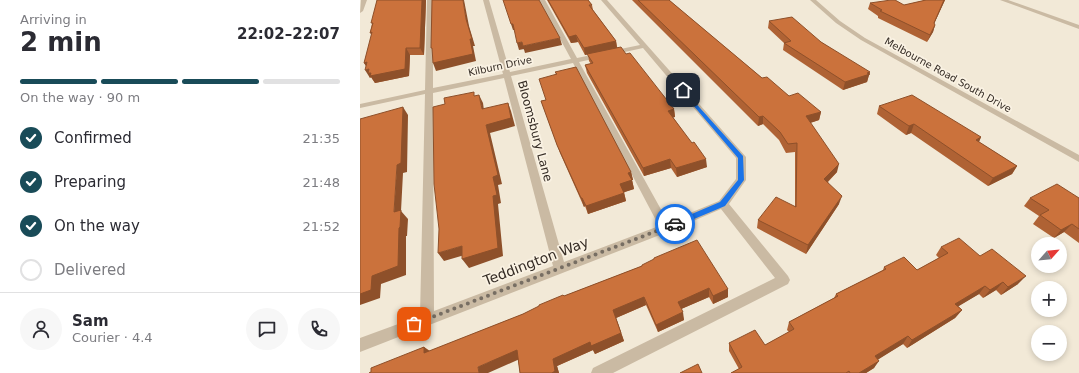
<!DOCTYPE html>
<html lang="en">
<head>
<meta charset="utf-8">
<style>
	:root { --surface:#fff; --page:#f7f7f7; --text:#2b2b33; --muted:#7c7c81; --line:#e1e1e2; --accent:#194b58 }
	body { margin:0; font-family:"DejaVu Sans",sans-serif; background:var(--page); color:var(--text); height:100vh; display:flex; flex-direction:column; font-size:15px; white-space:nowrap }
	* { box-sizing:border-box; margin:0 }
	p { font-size:13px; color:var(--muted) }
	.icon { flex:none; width:22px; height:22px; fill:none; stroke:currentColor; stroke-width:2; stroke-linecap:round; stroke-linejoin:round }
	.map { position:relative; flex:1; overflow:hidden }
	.sheet { display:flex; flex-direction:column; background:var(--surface); width:360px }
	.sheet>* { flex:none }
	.needle { width:26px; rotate:63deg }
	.buttons { position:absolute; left:671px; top:237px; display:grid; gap:8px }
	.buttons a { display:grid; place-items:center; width:36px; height:36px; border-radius:50%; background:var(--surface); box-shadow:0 2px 6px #0003; font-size:20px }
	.pin { position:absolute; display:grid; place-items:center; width:34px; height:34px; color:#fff; margin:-17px; border-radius:8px; box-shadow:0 2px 6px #0006 }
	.courier { position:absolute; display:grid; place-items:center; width:40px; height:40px; margin:-20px; border:3px solid #1a73e8; border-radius:50%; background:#fff; color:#222; box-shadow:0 1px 5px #0007 }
	.summary em { font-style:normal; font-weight:700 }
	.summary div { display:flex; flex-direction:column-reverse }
	.summary { display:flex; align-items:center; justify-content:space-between; height:68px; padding:0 20px }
	h1 { font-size:26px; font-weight:700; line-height:30px }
	.bar { display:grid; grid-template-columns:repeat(4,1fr); gap:6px 4px; align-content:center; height:48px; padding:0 20px }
	.bar i { height:5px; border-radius:3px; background:var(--line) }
	.bar .current { background:var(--accent) }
	.bar p { grid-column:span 4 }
	.line { display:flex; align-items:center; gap:10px; padding:0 20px; border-top:1px solid var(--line) }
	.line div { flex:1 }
	.round { display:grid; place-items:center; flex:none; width:42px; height:42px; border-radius:21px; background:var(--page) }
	ol { padding:0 20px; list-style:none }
	li { display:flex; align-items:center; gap:12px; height:44px }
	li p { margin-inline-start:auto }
	li .icon { padding:4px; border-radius:50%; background:var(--accent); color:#fff; stroke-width:4 }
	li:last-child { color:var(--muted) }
	li i { width:22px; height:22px; border:2px solid var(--line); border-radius:50% }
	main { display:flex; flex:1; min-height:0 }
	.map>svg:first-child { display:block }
</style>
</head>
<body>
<main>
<section class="sheet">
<div class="summary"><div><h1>2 min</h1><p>Arriving in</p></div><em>22:02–22:07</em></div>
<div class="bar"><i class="current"></i><i class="current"></i><i class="current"></i><i></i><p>On the way · 90 m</p></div>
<ol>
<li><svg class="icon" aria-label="check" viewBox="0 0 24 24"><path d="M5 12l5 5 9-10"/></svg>Confirmed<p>21:35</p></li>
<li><svg class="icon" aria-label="check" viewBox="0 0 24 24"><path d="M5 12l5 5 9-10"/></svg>Preparing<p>21:48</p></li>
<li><svg class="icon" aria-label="check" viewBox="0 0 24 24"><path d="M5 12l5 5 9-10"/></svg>On the way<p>21:52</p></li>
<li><i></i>Delivered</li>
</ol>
<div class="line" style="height:72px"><a class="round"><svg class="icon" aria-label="person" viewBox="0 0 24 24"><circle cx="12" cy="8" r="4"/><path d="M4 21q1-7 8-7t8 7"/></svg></a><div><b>Sam</b><p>Courier · 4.4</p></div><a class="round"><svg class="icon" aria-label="chat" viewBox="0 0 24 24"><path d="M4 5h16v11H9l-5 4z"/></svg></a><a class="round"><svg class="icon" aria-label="phone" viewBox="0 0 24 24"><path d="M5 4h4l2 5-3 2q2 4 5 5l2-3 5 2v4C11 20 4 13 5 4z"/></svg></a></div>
</section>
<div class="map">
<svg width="719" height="373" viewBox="0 0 719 373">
	<rect width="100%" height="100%" fill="#f2e9d7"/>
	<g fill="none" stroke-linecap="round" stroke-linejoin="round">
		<!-- minor -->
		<path fill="#cabaa3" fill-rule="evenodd" d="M1 0H7L3 11 0 13Z
			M67 0H73V88L143 74 123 0H129L150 72 211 59 179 0H185L217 58 280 45 241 0H247L386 157V180L369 204 428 276 430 280 428 284 253 373H231L233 368 415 278 361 209 310 231 0 352V338L60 316 65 94 0 108V104L65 90ZM283 48 376 158V179L359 201 308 222 219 62ZM213 63 299 226 204 262 151 76ZM144 78 193 266 74 311 73 93Z
			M450 0H456L480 21 505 38 719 155V162L501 40 476 23Z
			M640 0H648L719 25V29Z"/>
	</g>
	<!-- wall -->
	<path fill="#af6234" d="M17 0H66L64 55H50L49 76 15 83 11 77 10 78 6 66 4 63 12 35 10 33Z
		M187 0H228L232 5 233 10 256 41 257 47 266 54 314 109 315 117H313L347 167 317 177 311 168 284 176 227 73 225 65 231 64 229 61 228 54 225 55 218 42 211 43Z
		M272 0H310V1L402 78 429 96 461 112 459 120 450 123 477 172 468 182 479 204 446 254 397 228 398 220 435 206V152L426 153 419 140 403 124 398 126Z
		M566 0H585L574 24 575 25 573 32 567 42 518 18V16L508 9 510 3 544 5Z
		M409 21 461 42 509 74 507 82 483 90 423 50 424 43 408 28Z
		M195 72 271 172 273 180H272L274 189 264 192 266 201 228 214 225 206 224 207 200 153 181 101 186 100 196 75Z
		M519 106 621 137 619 142 657 166 652 174 628 186 551 133 546 135 517 114Z
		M670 198H719V243L704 232 694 238 673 224 679 216 664 206Z
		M581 247 620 256 658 284 641 295 636 290 623 298 619 294 598 306 602 310 595 318 547 348 543 344 518 359 514 368 506 373H371L379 369 369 351V343L405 345 429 332 427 330 429 322 474 298 476 294 523 270 524 267 557 270 579 258 576 255Z
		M282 266 368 289V297L353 304 349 297 321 309 324 320 298 332 286 305 256 318 264 341 235 354 233 350 197 366 199 373H160L158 359 9 373 64 347 70 351 163 314 204 296Z"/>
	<!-- shaded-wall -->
	<path fill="#8e502a" d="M62 0H66L64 55 60 48Z
		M103 0H104L109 26 115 46H113L116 61 76 71 73 63 106 19Z
		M584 0H585L571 30 574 23Z
		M151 24H153L156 30H153Z
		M575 25 573 32 567 42 570 35Z
		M216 35 218 42 211 43 209 37Z
		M200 38 202 45 165 53 163 46Z
		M256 41 257 48 225 55 224 48Z
		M162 42 164 49 159 50 157 43Z
		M46 48 50 55 49 76 15 83 11 77 10 78 5 70H9L4 63Z
		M510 72 507 82 483 90 485 82Z
		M119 95 123 103 125 118 122 109Z
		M148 103 151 111 155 126 130 133 142 184 138 185 141 203 138 204 143 256 109 268 102 259 133 177 126 125Z
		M43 107 48 115 47 172 43 173 41 211 48 219 47 236H46V275L21 284 20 298 0 305V294L12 276 34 212 37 165Z
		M314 109 315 117 309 119 308 111Z
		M461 112 459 120 444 125 446 116Z
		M403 116V124L398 126 399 117Z
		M554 124 551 133 546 135 549 126Z
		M621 137 617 146 616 140Z
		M310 159 311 168 284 176 283 168Z
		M346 159 347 167 317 177 316 168Z
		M479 164 477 172 462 187 464 179Z
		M657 166 652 174 628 186 633 178Z
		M271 172 273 180H272L274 189 262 193 260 184 268 173Z
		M264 193 266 201 228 214 226 206Z
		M482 196 479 204 446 254 448 245Z
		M221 198H222L225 206 224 207Z
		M712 224 704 232 694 238 701 230Z
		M102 246 108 254 84 261 78 253Z
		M666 276 658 284 641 295 648 287Z
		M643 282 636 290 623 298 630 290Z
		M625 286 619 294 589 312 595 304Z
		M349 288V297L319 310 318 302Z
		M368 289V297L353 304V296Z
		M284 297 286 305 256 318 264 341 235 354 233 350 197 366 199 373H192L193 359 230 342 253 310Z
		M602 310 595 318 547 348 552 340Z
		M323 312 324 320 298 332 296 325Z
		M548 336 543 344 511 364 515 356Z
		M64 347 73 354 64 353Z
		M157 350 162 358 128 373H119L118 367Z
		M519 361 514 368 506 373H499Z"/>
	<!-- building -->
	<path fill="#cb723c" stroke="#8e502a" d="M17 0H62L60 48H46L45 69 10 76 11 73H8L9 69 5 70 7 62 4 63 12 32 10 33 13 23H11Z
		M72 0H103L106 19 112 39H110L113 54 73 63 72 48H71Z
		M143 0H179L200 38 163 46 162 42 157 43 153 24H151Z
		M188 0H228L232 5H229L256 41 224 48 216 35 209 37Z
		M278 0H309L402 78 407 77 429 96 438 93 461 112 446 116 479 164 464 179 482 196 448 245 398 220 416 197 436 207 437 143 428 144 420 132 403 116 399 117Z
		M531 0H535L544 5 566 0H584L574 23 575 25 570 35 520 11 522 10 510 3Z
		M432 17 461 42 510 72 507 73 510 74 485 82 424 43 431 41 409 21Z
		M261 47 266 54 270 53 314 109 308 111 332 143 334 142 346 159 316 168 310 159 283 168 225 65 233 63 227 54Z
		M216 67 271 172 268 173 272 180 260 184 264 193 226 206 222 198H221L197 145 181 101 186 100 179 79 197 74 195 72Z
		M114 92V96L119 95 122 109 148 103 151 118 126 125 138 175 133 177 137 195 133 196 138 248 102 259V246L78 253 79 229 74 184 73 107 85 104 84 98Z
		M552 95 621 137 616 140 657 166 633 178 554 124 549 126 519 106Z
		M43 107 41 163 37 165 34 212 41 210 40 227 39 228 38 266 12 276 11 290 0 294V119Z
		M697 184 719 198V229L712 224 701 230 680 215 689 210 670 198Z
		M599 238 620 256 632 249 666 276 648 287 643 282 630 290 625 286 595 304 602 310 552 340 548 336 515 356 519 361 499 373H490L489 371 486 373H371L382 367 369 343 395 330 405 345 434 329 429 322 478 296 476 294 526 269 524 267 544 257 557 270 588 253 581 247Z
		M337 240 368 289 353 296 349 288 318 302 323 312 296 325 284 297 253 310 261 333 231 346 230 342 193 359 195 371 192 373H160L157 350 118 367 119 373H9L11 372V368L64 347V353L163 314 179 306V305L203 295 204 296 282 266V265L294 259V258Z
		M338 364 342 373H320Z"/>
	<!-- route -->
	<path fill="#1a73e8" d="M323 89 383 156 384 180 365 206 315 227 312 224 313 222 360 202 378 180V158L321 91Z"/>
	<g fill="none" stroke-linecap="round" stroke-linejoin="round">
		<!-- done -->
		<path stroke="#776e63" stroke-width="4" stroke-dasharray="0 7.2" d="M54 324 315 224"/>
	</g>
	<g text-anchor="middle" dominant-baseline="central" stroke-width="3.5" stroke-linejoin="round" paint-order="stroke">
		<!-- far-street labels -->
		<g font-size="10" fill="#352c25" stroke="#faf2e3">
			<text transform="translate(140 66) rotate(-12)">Kilburn Drive</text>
			<text transform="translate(588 75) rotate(29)">Melbourne Road South Drive</text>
		</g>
		<!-- street labels -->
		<g font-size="12" fill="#352c25" stroke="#faf2e3">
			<text transform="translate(175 131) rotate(75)">Bloomsbury Lane</text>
		</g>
		<!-- near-street labels -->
		<g font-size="14" fill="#352c25" stroke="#faf2e3">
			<text transform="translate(176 261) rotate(-21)">Teddington Way</text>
		</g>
	</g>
</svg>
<div class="buttons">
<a><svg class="needle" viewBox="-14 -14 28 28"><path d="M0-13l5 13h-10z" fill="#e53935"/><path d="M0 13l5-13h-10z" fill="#7c7c81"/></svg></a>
<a>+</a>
<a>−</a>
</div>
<div class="pin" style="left:54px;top:324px;background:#ea580c"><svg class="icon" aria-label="bag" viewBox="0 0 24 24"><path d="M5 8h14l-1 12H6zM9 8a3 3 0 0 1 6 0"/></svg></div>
<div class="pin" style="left:323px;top:90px;background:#1f2937"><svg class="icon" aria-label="home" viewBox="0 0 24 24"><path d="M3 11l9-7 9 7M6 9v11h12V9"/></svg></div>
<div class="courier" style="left:315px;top:224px"><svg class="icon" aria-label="car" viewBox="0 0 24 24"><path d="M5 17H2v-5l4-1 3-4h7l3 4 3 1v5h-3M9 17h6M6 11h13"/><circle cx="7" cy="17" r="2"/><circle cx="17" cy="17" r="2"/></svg></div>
</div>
</main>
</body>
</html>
